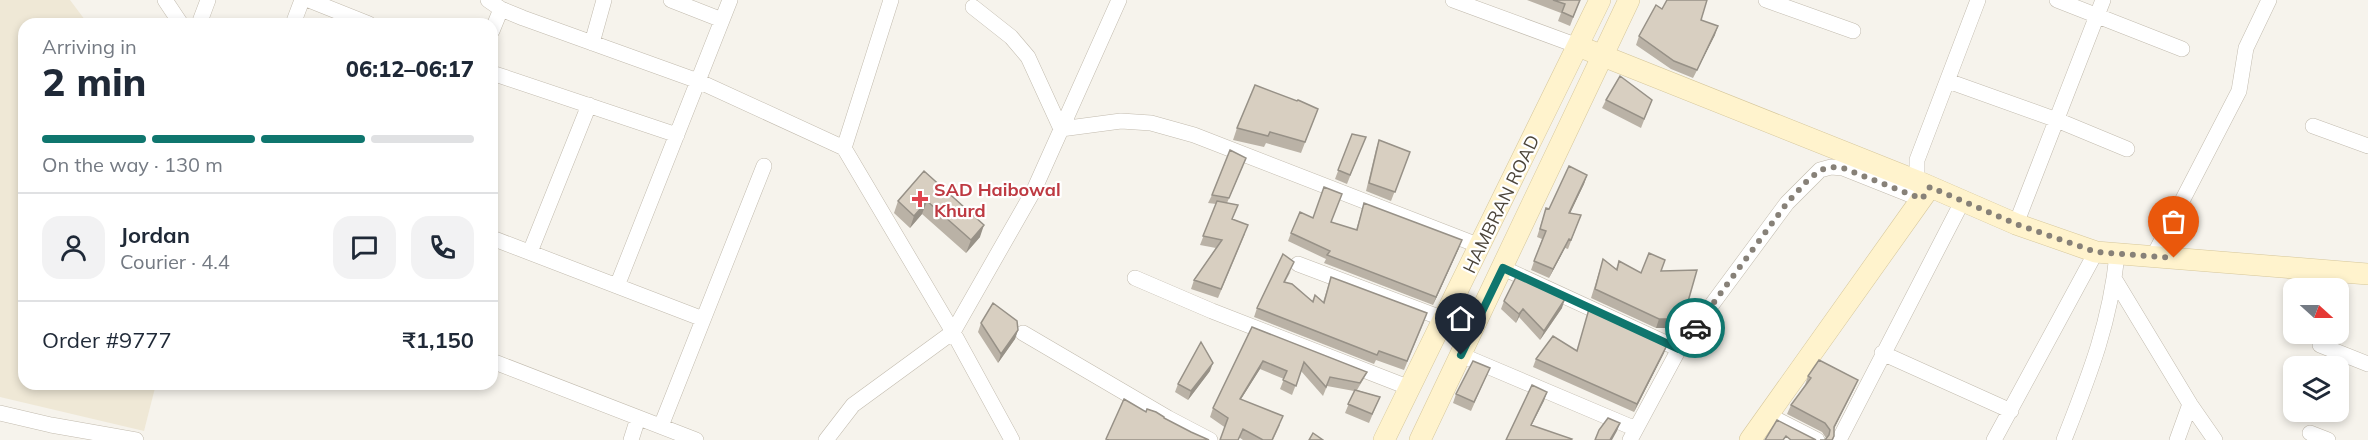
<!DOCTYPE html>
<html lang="en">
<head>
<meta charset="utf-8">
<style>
	:root { --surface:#fff; --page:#f2f2f3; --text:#1f2937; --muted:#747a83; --line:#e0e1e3; --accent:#0f766e }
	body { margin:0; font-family:Mulish,sans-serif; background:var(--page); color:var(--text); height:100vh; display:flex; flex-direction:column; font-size:22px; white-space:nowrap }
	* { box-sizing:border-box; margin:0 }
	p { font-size:20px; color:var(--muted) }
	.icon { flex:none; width:33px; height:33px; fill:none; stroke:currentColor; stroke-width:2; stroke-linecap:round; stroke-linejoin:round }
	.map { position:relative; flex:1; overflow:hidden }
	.side { position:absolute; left:18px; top:18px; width:480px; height:372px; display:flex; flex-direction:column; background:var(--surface); border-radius:18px; box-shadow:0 3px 9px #0003 }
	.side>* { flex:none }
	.needle { width:39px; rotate:111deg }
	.fabs { position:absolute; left:2283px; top:278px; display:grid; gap:12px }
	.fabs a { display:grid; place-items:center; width:66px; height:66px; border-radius:12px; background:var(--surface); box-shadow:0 3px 9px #0003; font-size:30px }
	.pin { position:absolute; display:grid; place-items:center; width:51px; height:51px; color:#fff; margin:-62px -26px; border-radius:50% 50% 50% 0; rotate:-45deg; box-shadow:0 0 6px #0007 }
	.pin .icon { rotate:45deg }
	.courier { position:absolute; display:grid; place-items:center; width:60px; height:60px; margin:-30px; border:4px solid #0f766e; border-radius:50%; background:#fff; color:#222; box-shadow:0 2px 8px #0007 }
	.summary em { font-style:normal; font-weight:800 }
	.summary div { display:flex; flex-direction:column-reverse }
	.summary { display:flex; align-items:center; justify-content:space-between; height:102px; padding:0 24px }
	h1 { font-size:39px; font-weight:800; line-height:45px }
	.bar { display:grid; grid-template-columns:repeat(4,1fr); gap:9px 6px; align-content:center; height:72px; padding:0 24px }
	.bar i { height:8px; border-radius:4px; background:var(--line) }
	.bar .active { background:var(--accent) }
	.bar p { grid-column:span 4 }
	.line { display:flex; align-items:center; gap:15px; padding:0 24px; border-top:2px solid var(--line) }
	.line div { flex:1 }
	.round { display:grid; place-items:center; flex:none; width:63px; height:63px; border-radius:18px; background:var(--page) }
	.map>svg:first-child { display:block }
</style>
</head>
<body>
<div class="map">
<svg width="2368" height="440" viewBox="0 0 2368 440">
	<rect width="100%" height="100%" fill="#f6f3ec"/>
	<!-- education -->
	<path fill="#efe8d6" d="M0 0H70L88 24H24V384H156L144 431 0 397Z"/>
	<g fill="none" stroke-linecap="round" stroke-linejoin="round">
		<defs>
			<path id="street" d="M165 0 181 24
				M309 0 369 24
				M488 0 501 9 523 18 698 81 844 148 953 332 1012 440
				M671 0 722 20
				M1453 0 1578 46
				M1766 0 1853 31
				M2057 0 2182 49
				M973 7 1011 37 1028 57 1061 129 1121 121 1151 123 1194 135 1480 246
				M199 24 208 0
				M293 24 302 0
				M492 31 501 9
				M592 43 604 0
				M492 73 677 135
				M1948 81 2057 120 2127 149
				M2313 126 2368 146
				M844 148 891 0
				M1917 181V160L1978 0
				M2016 224 2103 0
				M492 238 617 286 730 0
				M530 252 589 105
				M2153 257 2239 91 2246 48 2269 0
				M1298 264 1444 319
				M1503 268 1679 349
				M1135 278 1212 311 1410 388
				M2115 280 2190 404 2177 440
				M617 286 703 319
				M1023 333 1168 418 1210 440
				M2320 345 2368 364
				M1882 353 2011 411
				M1461 355 1636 429
				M492 361 696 440
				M2190 404 2215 440
				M0 413 51 425 136 440
				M1768 415 1817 440
				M661 426 764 166
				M2310 433 2328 440
				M631 440 638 418
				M826 440 853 405 953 332 1034 190 1119 0
				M1630 440 1679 349 1787 203 1820 170 1831 167 1843 168 1921 199
				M1839 440 1962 202
				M1994 440 2096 252
				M2064 440C2089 376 2110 324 2117 255"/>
			<path id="secondary" d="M1578 46 1917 181 2016 224 2096 252 2368 274
				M1384 440 1600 0
				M1420 440 1629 0
				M1750 440 1930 187"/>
		</defs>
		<!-- street casing -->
		<use href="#street" stroke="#c2bbae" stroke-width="16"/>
		<!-- secondary casing -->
		<use href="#secondary" stroke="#d6c79b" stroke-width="22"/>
		<!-- street -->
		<use href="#street" stroke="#fff" stroke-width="15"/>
		<!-- secondary -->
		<use href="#secondary" stroke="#fff3cd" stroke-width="21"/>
	</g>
	<!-- wall -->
	<path fill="#bab2a6" d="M1527 0H1580L1570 26 1558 21 1561 13Z
		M1662 9 1701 20 1715 35 1693 78 1671 69 1636 45 1639 36Z
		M1606 100H1652L1641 128 1602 108Z
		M1318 109 1301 153 1266 143 1264 147 1233 140 1237 128Z
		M1352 134 1362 146 1347 184 1335 179Z
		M1379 140 1410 152 1391 201 1366 191 1376 149Z
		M1243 166 1227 203 1233 219 1245 234 1218 298 1191 289 1194 280 1216 248 1200 245 1216 204 1208 203 1212 195Z
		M924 171 980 237 966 253 922 214 910 228 894 213 898 201Z
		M1587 175 1584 184 1570 213 1581 215 1568 249 1565 248 1549 278 1531 270 1542 239 1537 237 1546 208 1549 209Z
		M1364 203 1459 248 1433 305 1324 263 1326 259 1288 241 1291 233 1313 218 1356 230Z
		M1603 259 1616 269 1619 261 1641 273 1661 271 1679 328H1656L1591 298Z
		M1291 271 1285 282 1312 301 1315 295 1323 302 1331 277 1424 322 1404 370 1376 360 1374 364 1254 317 1257 308Z
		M1504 301 1562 308 1540 340 1519 317 1516 323 1501 309Z
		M1589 309 1664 353 1634 412 1533 367 1536 359 1577 351Z
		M981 323 1018 330 1015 339 998 363 978 332Z
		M1252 327 1367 372 1363 380 1357 390 1380 397 1369 423 1345 413 1354 391 1327 386 1323 396 1301 371 1292 395 1280 389 1284 379 1260 369 1241 399 1280 425 1273 440H1243L1210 417 1213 408Z
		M1819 360 1858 380 1854 389 1834 429V436L1833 440H1820H1825L1826 438 1822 432 1787 414 1791 405 1805 385 1808 376Z
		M1490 368 1471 411 1453 403 1456 394Z
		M1210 371 1188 400 1175 392 1178 384Z"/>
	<!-- shaded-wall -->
	<path fill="#979187" d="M1718 26 1715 35 1693 78 1697 70Z
		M1587 175 1584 184 1566 222 1569 213Z
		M927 201 922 214 910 228 914 216Z
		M984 225 980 237 966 253 971 240Z
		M1569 239 1565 248 1549 278 1553 269Z
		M1462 240 1459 248 1433 305 1436 297Z
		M1565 299 1562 308 1540 340 1544 331Z
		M1523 309 1516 323 1519 314Z
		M1659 319H1683L1679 328H1656Z
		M1018 330 1015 339 998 363 1001 354Z
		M1667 345 1664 353 1634 412 1637 404Z
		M1263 361 1260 369 1236 407 1240 399Z
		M1213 363 1210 371 1188 400 1191 391Z
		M1858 380 1854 389 1830 436 1834 427Z
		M1547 392 1544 401 1527 434 1531 425Z
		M1620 423 1617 431 1612 440H1610Z"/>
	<!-- building -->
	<path fill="#d8cfc1" stroke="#979187" stroke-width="1.5" d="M1553 0H1580L1573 17 1562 12 1565 4Z
		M1667 0H1707L1701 20 1718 26 1697 70 1674 61 1639 36 1656 5 1662 9Z
		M1620 76 1652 100 1644 119 1606 100Z
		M1255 85 1297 101 1298 100 1318 109 1305 142 1270 132 1268 136 1237 128Z
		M1352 134 1366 137 1350 175 1338 170Z
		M1379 140 1410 152 1395 192 1369 183Z
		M1230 150 1246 158 1229 198 1212 195Z
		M1569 166 1587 175 1569 213 1581 215 1571 240 1569 239 1553 269 1534 261 1546 231 1540 229 1546 208 1549 209Z
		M924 171 984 225 971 240 927 201 914 216 898 201Z
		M1324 187 1342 194 1331 222 1357 230 1364 203 1462 240 1436 297 1327 255 1330 251 1291 233 1300 212 1313 218Z
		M1217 201 1238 205 1232 219 1248 225 1221 289 1194 280 1222 240 1203 236Z
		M1649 253 1665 260 1661 271 1697 270 1683 319H1659L1595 289 1603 259 1617 270 1619 261 1641 273Z
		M1283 254 1294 262 1284 282 1292 284 1313 302 1315 295 1324 303 1331 277 1427 313 1407 361 1379 351 1377 355 1257 308Z
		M1517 275 1565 299 1544 331 1523 309 1519 314 1504 301Z
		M993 303 1017 321 1018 330 1001 354 981 323Z
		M1589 309 1667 345 1637 404 1536 359 1553 336 1577 351Z
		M1252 327 1367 372 1360 383 1330 377 1326 387 1304 362 1296 386 1283 380 1287 371 1263 361 1240 399 1283 416 1272 440H1263L1243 429 1238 440H1220L1228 418 1213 408Z
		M1201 342 1213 363 1191 391 1178 384Z
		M1819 360 1858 380 1834 427V436L1832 440H1820H1825L1829 435 1830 430 1825 423 1791 405 1811 378 1808 376Z
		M1473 361 1490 368 1474 402 1456 394Z
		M1532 385 1547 392 1531 425 1572 439 1571 440H1506Z
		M1355 390 1380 397 1372 414 1348 404Z
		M1124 399 1146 412 1147 409 1156 412 1164 417V418L1191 432 1209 440H1109L1106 439Z
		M1608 418 1620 423 1610 440H1595L1599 430Z
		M1777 420 1816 440H1791L1786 436 1783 440H1765Z
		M1313 433 1323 440H1309Z"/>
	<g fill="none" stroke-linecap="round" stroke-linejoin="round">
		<!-- done -->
		<path stroke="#878178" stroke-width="6" stroke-dasharray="0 10.8" d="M1695 328 1787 203 1807 181 1820 170 1831 167 1843 168 1922 199 1930 187 2016 224 2096 252 2174 258"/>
		<!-- route -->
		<path stroke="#0f766e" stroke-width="8" d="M1461 355 1503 268 1679 349 1695 328"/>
	</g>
	<!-- markers -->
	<path fill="#e0444e" stroke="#fff" stroke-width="2" d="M917 190h6v6h6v6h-6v6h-6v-6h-6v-6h6z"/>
	<g text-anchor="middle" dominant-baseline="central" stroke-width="4.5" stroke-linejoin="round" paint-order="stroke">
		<!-- health labels -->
		<g font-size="18" font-weight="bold" fill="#be3a42" stroke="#fff" text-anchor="start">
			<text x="934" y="189">SAD Haibowal<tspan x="934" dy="21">Khurd</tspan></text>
		</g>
		<!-- street labels -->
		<g font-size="18" fill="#4b4439" stroke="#fff">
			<text transform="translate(1501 204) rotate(-64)">HAMBRAN ROAD</text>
		</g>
	</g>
</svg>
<div class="fabs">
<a><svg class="needle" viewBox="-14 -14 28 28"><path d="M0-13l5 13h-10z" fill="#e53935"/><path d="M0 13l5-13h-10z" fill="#747a83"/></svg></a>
<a><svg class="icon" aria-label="layers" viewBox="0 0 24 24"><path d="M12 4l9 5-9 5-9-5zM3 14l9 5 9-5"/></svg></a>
</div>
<div class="pin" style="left:2174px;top:258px;background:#ea580c"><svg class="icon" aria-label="bag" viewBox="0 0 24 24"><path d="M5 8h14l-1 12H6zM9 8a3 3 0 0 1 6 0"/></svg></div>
<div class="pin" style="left:1461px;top:355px;background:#1f2937"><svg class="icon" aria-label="home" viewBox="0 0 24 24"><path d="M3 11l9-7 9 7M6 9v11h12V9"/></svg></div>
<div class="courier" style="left:1695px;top:328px"><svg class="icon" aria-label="car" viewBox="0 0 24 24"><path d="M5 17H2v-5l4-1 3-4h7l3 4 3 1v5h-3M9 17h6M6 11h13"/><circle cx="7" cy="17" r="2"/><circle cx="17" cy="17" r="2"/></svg></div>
<section class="side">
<div class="summary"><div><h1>2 min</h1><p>Arriving in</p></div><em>06:12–06:17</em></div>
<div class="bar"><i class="active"></i><i class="active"></i><i class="active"></i><i></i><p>On the way · 130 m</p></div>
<div class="line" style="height:108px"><a class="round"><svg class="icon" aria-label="person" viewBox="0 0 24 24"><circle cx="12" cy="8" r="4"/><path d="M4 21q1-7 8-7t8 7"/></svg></a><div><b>Jordan</b><p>Courier · 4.4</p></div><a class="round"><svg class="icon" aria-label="chat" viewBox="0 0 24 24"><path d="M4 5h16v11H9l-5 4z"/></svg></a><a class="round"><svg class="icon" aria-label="phone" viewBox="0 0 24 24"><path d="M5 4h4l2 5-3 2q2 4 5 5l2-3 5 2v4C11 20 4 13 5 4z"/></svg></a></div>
<div class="line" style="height:78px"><div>Order #9777</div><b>₹1,150</b></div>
</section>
</div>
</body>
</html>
